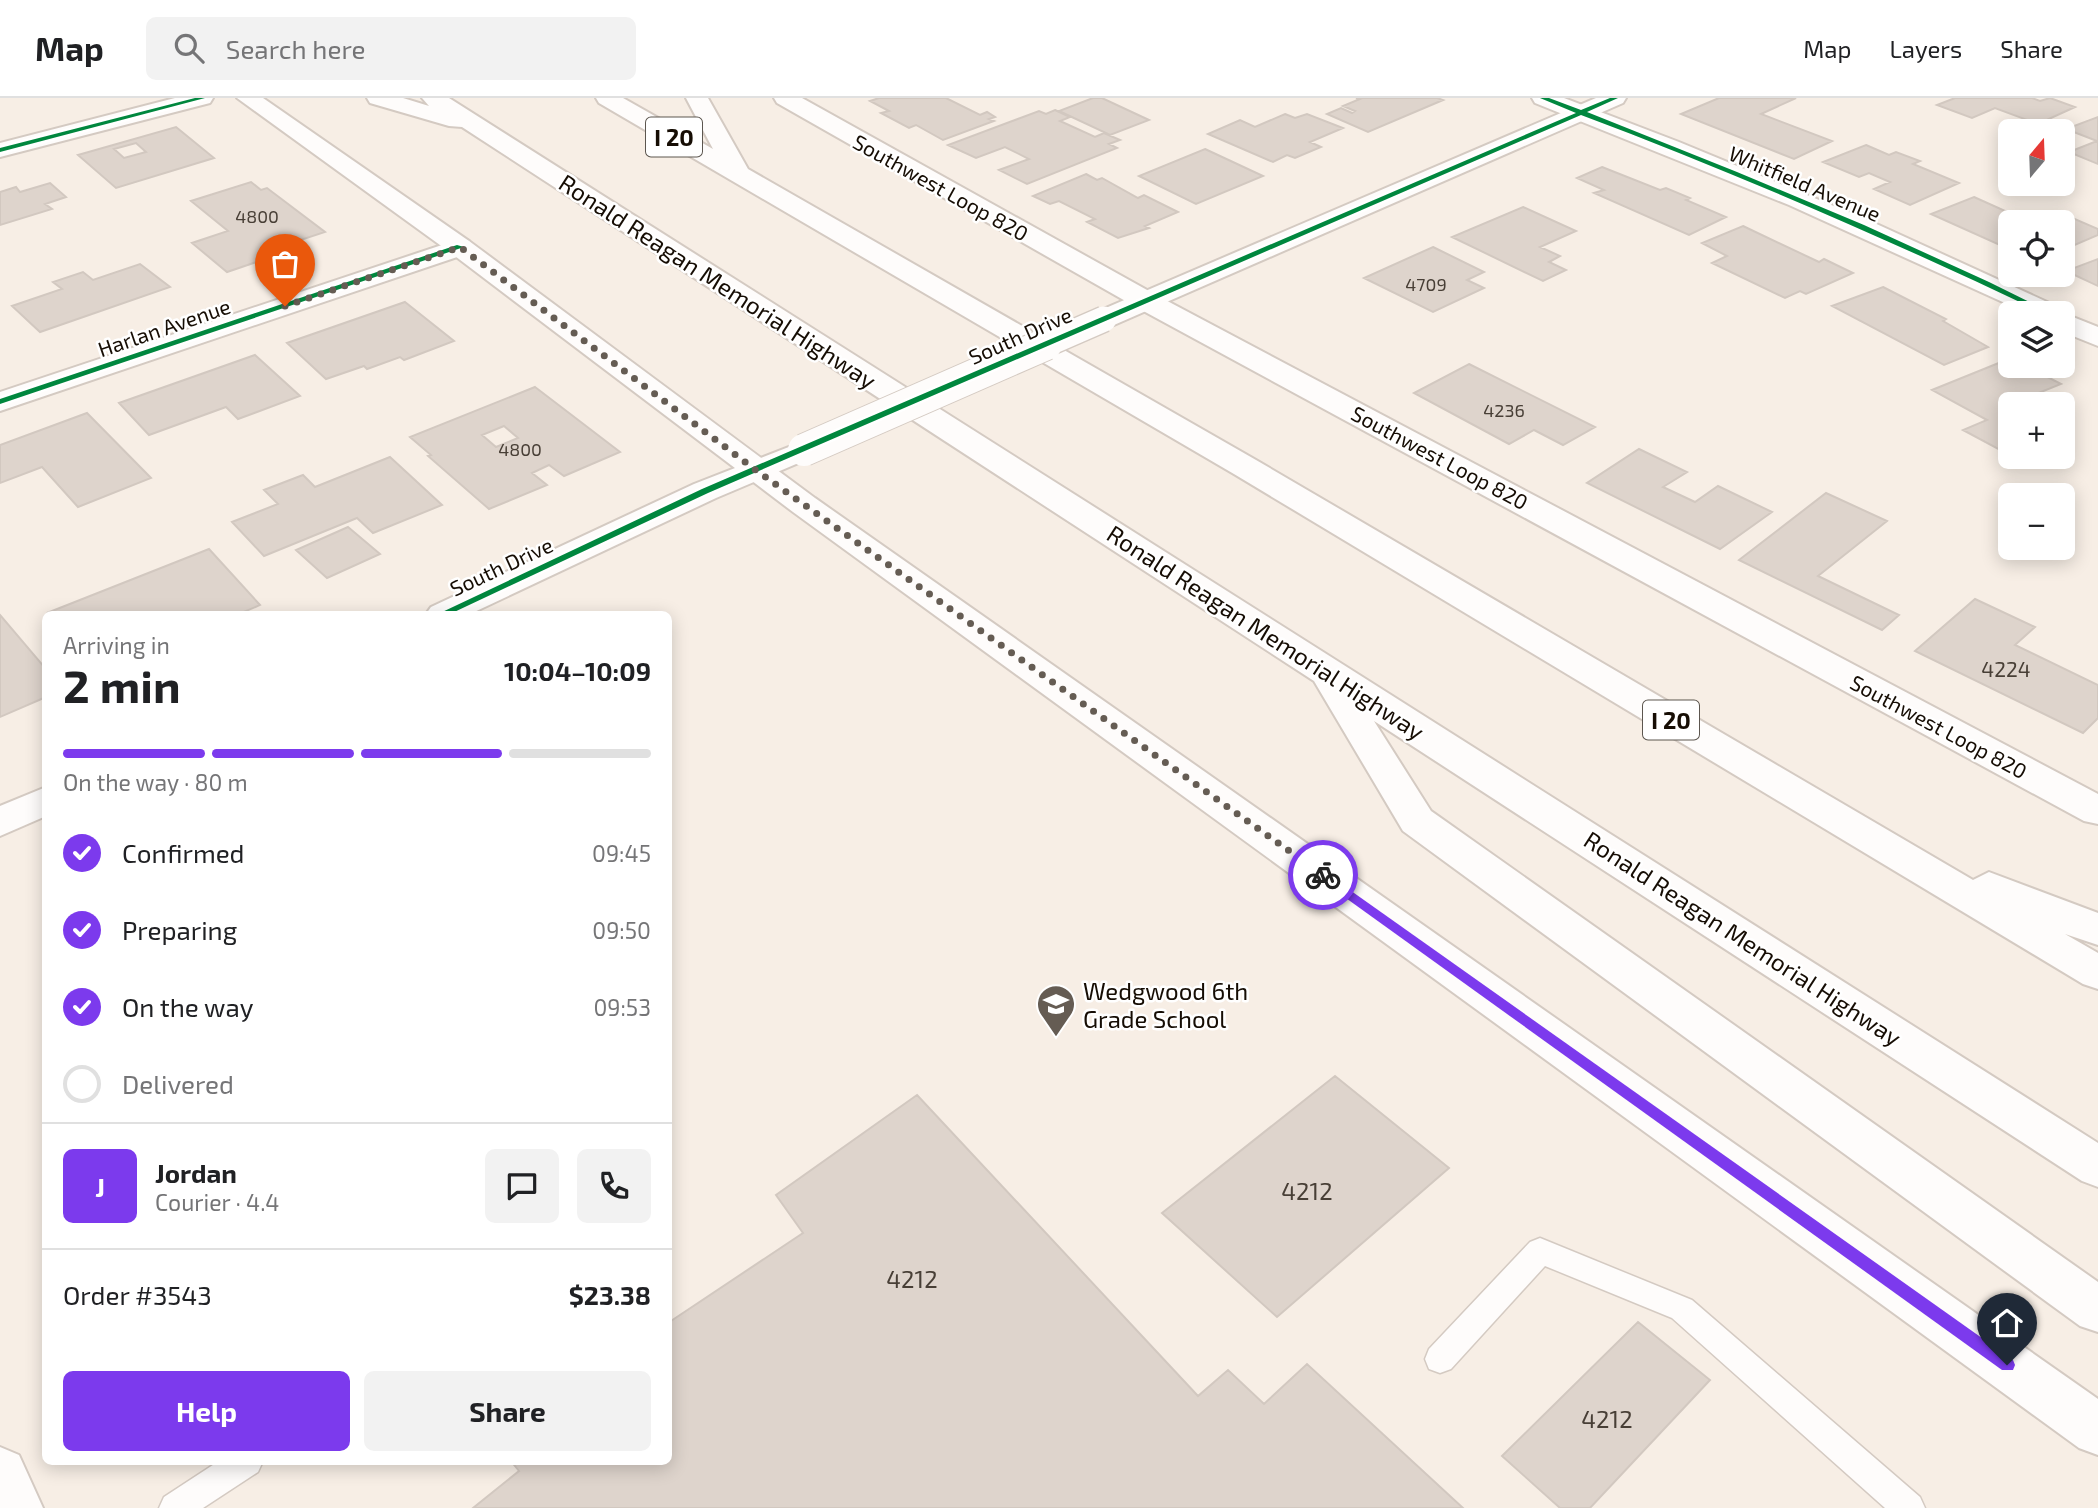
<!DOCTYPE html>
<html lang="en">
<head>
<meta charset="utf-8">
<style>
	:root { --surface:#fff; --page:#f2f2f2; --text:#202124; --muted:#757577; --line:#e0e0e0; --accent:#7c3aed }
	body { margin:0; font-family:"Exo 2",sans-serif; background:var(--page); color:var(--text); height:100vh; display:flex; flex-direction:column; font-size:26px; white-space:nowrap }
	* { box-sizing:border-box; margin:0 }
	p { font-size:23px; color:var(--muted) }
	.icon { flex:none; width:38px; height:38px; fill:none; stroke:currentColor; stroke-width:2; stroke-linecap:round; stroke-linejoin:round }
	.map { position:relative; flex:1; overflow:hidden }
	.side { position:absolute; left:42px; top:513px; width:630px; height:854px; display:flex; flex-direction:column; background:var(--surface); border-radius:10px; box-shadow:0 4px 18px #0003 }
	.side>* { flex:none }
	.needle { width:46px; rotate:19deg }
	.tools { position:absolute; left:1998px; top:21px; display:grid; gap:14px }
	.tools a { display:grid; place-items:center; width:77px; height:77px; border-radius:10px; background:var(--surface); box-shadow:0 4px 18px #0003; font-size:35px }
	.pin { position:absolute; display:grid; place-items:center; width:60px; height:60px; color:#fff; margin:-72px -30px; border-radius:50% 50% 50% 0; rotate:-45deg; box-shadow:0 0 7px #0007 }
	.pin .icon { rotate:45deg }
	.courier { position:absolute; display:grid; place-items:center; width:70px; height:70px; margin:-35px; border:5px solid #7c3aed; border-radius:50%; background:#fff; color:#222; box-shadow:0 2px 9px #0007 }
	.head em { font-style:normal; font-weight:700 }
	.head div { display:flex; flex-direction:column-reverse }
	.head { display:flex; align-items:center; justify-content:space-between; height:119px; padding:0 21px }
	h1 { font-size:46px; font-weight:700; line-height:52px }
	.bar { display:grid; grid-template-columns:repeat(4,1fr); gap:10px 7px; align-content:center; height:84px; padding:0 21px }
	.bar i { height:9px; border-radius:5px; background:var(--line) }
	.bar .current { background:var(--accent) }
	.bar p { grid-column:span 4 }
	.line { display:flex; align-items:center; gap:18px; padding:0 21px; border-top:2px solid var(--line) }
	.line div { flex:1 }
	.round { display:grid; place-items:center; flex:none; width:74px; height:74px; border-radius:10px; background:var(--page) }
	ol { padding:0 21px; list-style:none }
	li { display:flex; align-items:center; gap:21px; height:77px }
	li p { margin-inline-start:auto }
	li .icon { padding:7px; border-radius:50%; background:var(--accent); color:#fff; stroke-width:4 }
	li:last-child { color:var(--muted) }
	li i { width:38px; height:38px; border:4px solid var(--line); border-radius:50% }
	.button { display:flex; gap:14px; margin-top:auto; padding:14px 21px }
	.button a { flex:1; height:80px; border-radius:10px; background:var(--accent); color:#fff; font-size:28px; font-weight:700; line-height:80px; text-align:center }
	.button a+a { background:var(--page); color:var(--text) }
	header { display:flex; align-items:center; gap:42px; box-sizing:border-box; height:98px; padding:0 35px; background:var(--surface); border-bottom:2px solid var(--line) }
	header strong { font-size:33px }
	nav { display:flex; gap:38px; margin-inline-start:auto; font-size:24px }
	.search { width:490px; height:63px; background:var(--page); display:flex; align-items:center; gap:18px; box-sizing:border-box; padding:0 24px; border-radius:10px; color:var(--muted); font-size:26px }
	.map>svg:first-child { display:block }
</style>
</head>
<body>
<header>
<strong>Map</strong>
<div class="search"><svg class="icon" aria-label="search" viewBox="0 0 24 24"><circle cx="10" cy="10" r="6"/><path d="M15 15l6 6"/></svg>Search here</div>
<nav><a>Map</a><a>Layers</a><a>Share</a></nav>
</header>
<div class="map">
<svg width="2098" height="1410" viewBox="0 0 2098 1410">
	<rect width="100%" height="100%" fill="#f7eee5"/>
	<!-- building -->
	<path fill="#ded4cc" stroke="#d2c8c0" stroke-width="2" fill-rule="evenodd" d="M879 0H946L980 17 987 14 995 19 989 21 994 23 943 42 916 27 909 30 881 15 889 13 870 3Z
		M1093 0H1102L1149 22 1110 37 1059 13Z
		M1356 0H1437L1443 2 1368 34 1327 16 1341 10 1352 15 1355 13 1343 8 1360 1Z
		M1719 0H1796L1761 16 1832 43 1794 61 1681 16Z
		M1955 0H2032L2040 3 2050 0 2075 9 2038 26 1995 10 1972 20 1937 7Z
		M1055 12 1070 19 1060 23 1095 39 1104 35 1120 42 1109 46 1117 50 1027 86 999 72 1029 61 1005 49 976 60 948 47 1039 13 1046 16Z
		M1285 16 1295 20 1307 16 1343 30 1310 44 1321 49 1295 60 1287 57 1273 64 1208 36 1240 22 1255 29Z
		M2098 19V66L2069 54 2097 43 2066 31Z
		M176 29 214 60 116 90 78 57ZM136 45 146 54 124 60 114 51Z
		M1866 47 1889 57 1896 54 1920 63 1913 66 1959 85 1910 107 1874 91 1890 84 1869 75 1859 79 1823 64Z
		M1205 51 1263 78 1196 106 1139 78Z
		M1602 69 1660 92 1666 90 1690 100 1686 102 1726 119 1689 137 1594 95 1604 92 1577 80Z
		M1086 76 1097 82 1102 80 1138 100 1144 97 1178 114 1145 128 1149 130 1118 140 1087 124 1095 121 1059 103 1050 106 1033 98Z
		M251 84 261 92 267 90 325 134 273 151 280 156 227 174 192 145 228 133 191 103Z
		M50 85 66 99 45 106 52 111 0 127V94L16 89 20 94Z
		M1974 99 2016 118 2028 113 2054 124 2068 118 2098 131V137L2063 152V124H2011V152L1931 116Z
		M1523 109 1576 133 1540 149 1560 158 1549 164 1566 172 1543 183 1452 139Z
		M1743 128 1819 164 1824 161 1853 175 1806 196 1800 193 1785 200 1712 165 1727 158 1702 145Z
		M1433 149 1484 174 1467 182 1484 190 1433 214 1364 180Z
		M2098 161V188L2066 173Z
		M140 166 170 189 40 234 12 208 62 191 53 184 83 174 93 182Z
		M1883 189 1946 221 1943 223 1988 249 1944 267 1832 208Z
		M405 204 454 243 404 262 400 259 367 271 364 268 326 281 287 245Z
		M255 257 300 298 238 321 226 309 149 337 119 305Z
		M2011 260V268H2026L2061 286 2026 300 2037 306H2011V350L2002 353 1963 332 1987 322 1932 292Z
		M1469 266 1595 329 1563 347 1534 332 1509 346 1414 295Z
		M535 289 620 354 564 378 549 367 532 375 547 387 489 411 428 358 431 357 410 339ZM504 328 518 340 496 349 482 337Z
		M87 315 151 380 78 409 42 369 0 385V347Z
		M1639 351 1687 374 1663 389 1695 404 1718 388 1772 414 1720 451 1587 385Z
		M390 359 442 407 373 435 357 420 264 458 232 424 278 406 264 392 303 377 315 389Z
		M1826 395 1887 423 1818 478 1899 517 1882 532 1739 462Z
		M348 429 380 456 327 480 296 452Z
		M209 451 260 507 239 516 47 515Z
		M1975 501 2035 529 2015 547 2098 587V620L2083 635 1915 553Z
		M0 517 46 571V599L0 619Z
		M1335 978 1449 1070 1277 1219 1162 1115Z
		M917 997 1198 1298 1228 1272 1264 1306 1307 1266 1463 1410H473L519 1373 511 1363H668V1225L803 1135 776 1097Z
		M1638 1224 1710 1282 1590 1410H1560L1502 1358Z"/>
	<g fill="none" stroke-linecap="round" stroke-linejoin="round">
		<defs>
			<path id="service" d="M1540 1140 1692 1202 1920 1399 1925 1410H1885L1672 1220 1545 1168 1451 1271 1440 1275 1429 1271 1425 1261 1429 1251 1530 1144Z
				M219 1363H263L258 1374 203 1410H159L164 1399Z"/>
			<path id="minor" d="M175 0H213L210 5 0 59V45Z
				M1532 0H1564L1679 44 1870 123 2058 209 2062 215H2063L2098 229V248L2063 234V215H2027L1789 107 1535 5Z
				M460 141 469 143 473 149 469 155 0 313V294Z
				M0 1349 19 1357 43 1410H0Z"/>
			<path id="tertiary" d="M1596 0H1626L1623 5 1114 227 1104 229 1094 227 1090 221 1094 215Z
				M804 343 815 346 819 352 815 358 716 400 470 516H426L431 509 694 386Z
				M46 689V718L0 738V708Z"/>
			<path id="secondary" d="M237 0H263L469 143 815 400 2098 1301V1357L2079 1350 793 414 451 155Z
				M774 0H802L1156 197 2098 696V726L2084 723 1136 209 777 5Z"/>
			<path id="motorway" d="M367 0H403L429 8 422 0H449L2098 1045V1089L2082 1083 1374 623 1431 713 2098 1184V1234L2080 1228 1403 733 1314 583 462 29 449 28 370 5Z
				M596 0H623L713 51 686 0H708L748 71 1256 362 1973 782 1989 774 2098 815V847L2065 836 2098 855V891L2083 886 1234 376 599 5Z"/>
		</defs>
		<!-- service casing -->
		<use href="#service" stroke="#d4cac2" stroke-width="3"/>
		<!-- minor casing -->
		<use href="#minor" stroke="#d4cac2" stroke-width="4"/>
		<!-- tertiary casing -->
		<use href="#tertiary" stroke="#d4cac2" stroke-width="4"/>
		<!-- secondary casing -->
		<use href="#secondary" stroke="#d4cac2" stroke-width="4"/>
		<!-- motorway casing -->
		<use href="#motorway" stroke="#d4cac2" stroke-width="4"/>
		<!-- service -->
		<use href="#service" fill="#fefcfb" fill-rule="evenodd"/>
		<!-- minor -->
		<use href="#minor" fill="#fefcfb" fill-rule="evenodd"/>
		<!-- tertiary -->
		<use href="#tertiary" fill="#fefcfb" fill-rule="evenodd"/>
		<!-- secondary -->
		<use href="#secondary" fill="#fefcfb" fill-rule="evenodd"/>
		<!-- motorway -->
		<use href="#motorway" fill="#fefcfb" fill-rule="evenodd"/>
		<defs>
			<path id="tertiary-bridge-far1" d="M1042 248 1104 221"/>
			<path id="tertiary-bridge" d="M804 352 1046 246"/>
		</defs>
		<!-- tertiary-bridge-far1 casing -->
		<use href="#tertiary-bridge-far1" stroke="#d4cac2" stroke-width="28" stroke-linecap="butt"/>
		<!-- tertiary-bridge casing -->
		<use href="#tertiary-bridge" stroke="#d4cac2" stroke-width="34" stroke-linecap="butt"/>
		<!-- tertiary-bridge-far1 -->
		<use href="#tertiary-bridge-far1" stroke="#fefcfb" stroke-width="25"/>
		<!-- tertiary-bridge -->
		<use href="#tertiary-bridge" stroke="#fefcfb" stroke-width="32"/>
		<defs>
			<path id="cycleway" d="M195 0H205L0 54V50Z
				M1540 0H1549L1581 12 1610 0H1618L1587 14 1737 74 1864 127 1989 184 2052 215H2043C1892 143 1738 76 1581 17L708 395 450 516H438L702 391 1576 15Z
				M457 147 464 149 0 306V301Z"/>
		</defs>
		<!-- cycleway casing -->
		<use href="#cycleway" stroke="#fff" stroke-width="5"/>
		<!-- cycleway -->
		<use href="#cycleway" fill="#00873e" fill-rule="evenodd"/>
	</g>
	<!-- route -->
	<path fill="#7c3aed" d="M1323 773 2013 1262 2015 1267 2013 1272H2002L1318 780V774Z"/>
	<g fill="none" stroke-linecap="round" stroke-linejoin="round">
		<!-- done -->
		<path stroke="#655c53" stroke-width="7" stroke-dasharray="0 12.6" d="M285 208 460 149 757 373 1323 777"/>
	</g>
	<!-- icons -->
	<defs>
		<symbol id="school-pin" viewBox="-11 -11 22 30"><path d="M0 17L-7.5 6A9.5 9.5 0 1 1 7.5 6Z" fill="#655c53" stroke="#fff"/><path d="M0-5L7-2L0 1L-7-2ZM-4 1L0 2.5L4 1V4Q0 6-4 4Z" fill="#fff"/></symbol>
	</defs>
	<g fill-rule="evenodd">
		<use href="#school-pin" x="1034" y="884" width="44" height="60"/>
	</g>
	<g text-anchor="middle" dominant-baseline="central" stroke-width="5" stroke-linejoin="round" paint-order="stroke">
		<!-- far-number labels -->
		<g font-size="18" fill="#483f36">
			<text x="257" y="118">4800</text>
			<text x="1426" y="186">4709</text>
			<text x="1504" y="312">4236</text>
			<text x="520" y="351">4800</text>
		</g>
		<!-- far-street labels -->
		<g font-size="21" fill="#160d04" stroke="#fff">
			<text transform="translate(1805 85) rotate(23)">Whitfield Avenue</text>
			<text transform="translate(941 89) rotate(29)">Southwest Loop 820</text>
			<text transform="translate(164 229) rotate(-19)">Harlan Avenue</text>
			<text transform="translate(1020 237) rotate(-24)">South Drive</text>
			<text transform="translate(1440 359) rotate(28)">Southwest Loop 820</text>
			<text transform="translate(501 468) rotate(-25)">South Drive</text>
			<text transform="translate(1939 628) rotate(28)">Southwest Loop 820</text>
		</g>
		<!-- number labels -->
		<g font-size="21" fill="#483f36">
			<text x="2006" y="570">4224</text>
		</g>
		<!-- shield labels -->
		<g fill="#fff" stroke="#5c564f" stroke-width="2">
			<rect x="646" y="19.5" width="56" height="39" rx="5"/>
			<rect x="1643" y="602.5" width="56" height="39" rx="5"/>
		</g>
		<g font-size="23" font-weight="bold" fill="#160d04">
			<text x="674" y="39">I 20</text>
			<text x="1671" y="622">I 20</text>
		</g>
		<!-- street labels -->
		<g font-size="24" fill="#160d04" stroke="#fff">
			<text transform="translate(718 183) rotate(33)">Ronald Reagan Memorial Highway</text>
			<text transform="translate(1266 534) rotate(33)">Ronald Reagan Memorial Highway</text>
			<text transform="translate(1743 840) rotate(33)">Ronald Reagan Memorial Highway</text>
		</g>
		<!-- poi labels -->
		<g font-size="24" fill="#160d04" stroke="#fff" text-anchor="start">
			<text x="1083" y="892">Wedgwood 6th<tspan x="1083" dy="28">Grade School</tspan></text>
		</g>
		<!-- near-number labels -->
		<g font-size="24" fill="#483f36">
			<text x="1307" y="1092">4212</text>
			<text x="912" y="1180">4212</text>
			<text x="1607" y="1320">4212</text>
		</g>
	</g>
</svg>
<div class="tools">
<a><svg class="needle" viewBox="-14 -14 28 28"><path d="M0-13l5 13h-10z" fill="#e53935"/><path d="M0 13l5-13h-10z" fill="#757577"/></svg></a>
<a><svg class="icon" aria-label="locate" viewBox="0 0 24 24"><circle cx="12" cy="12" r="6"/><path d="M12 2v4M12 18v4M2 12h4M18 12h4"/></svg></a>
<a><svg class="icon" aria-label="layers" viewBox="0 0 24 24"><path d="M12 4l9 5-9 5-9-5zM3 14l9 5 9-5"/></svg></a>
<a>+</a>
<a>−</a>
</div>
<div class="pin" style="left:285px;top:208px;background:#ea580c"><svg class="icon" aria-label="bag" viewBox="0 0 24 24"><path d="M5 8h14l-1 12H6zM9 8a3 3 0 0 1 6 0"/></svg></div>
<div class="pin" style="left:2007px;top:1267px;background:#1f2937"><svg class="icon" aria-label="home" viewBox="0 0 24 24"><path d="M3 11l9-7 9 7M6 9v11h12V9"/></svg></div>
<div class="courier" style="left:1323px;top:777px"><svg class="icon" aria-label="bike" viewBox="0 0 24 24"><circle cx="6" cy="16" r="4"/><circle cx="18" cy="16" r="4"/><path d="M6 16l4-8h5l3 8M10 8l3 8H6M13 5h3"/></svg></div>
<section class="side">
<div class="head"><div><h1>2 min</h1><p>Arriving in</p></div><em>10:04–10:09</em></div>
<div class="bar"><i class="current"></i><i class="current"></i><i class="current"></i><i></i><p>On the way · 80 m</p></div>
<ol>
<li><svg class="icon" aria-label="check" viewBox="0 0 24 24"><path d="M5 12l5 5 9-10"/></svg>Confirmed<p>09:45</p></li>
<li><svg class="icon" aria-label="check" viewBox="0 0 24 24"><path d="M5 12l5 5 9-10"/></svg>Preparing<p>09:50</p></li>
<li><svg class="icon" aria-label="check" viewBox="0 0 24 24"><path d="M5 12l5 5 9-10"/></svg>On the way<p>09:53</p></li>
<li><i></i>Delivered</li>
</ol>
<div class="line" style="height:126px"><b class="round" style="background:var(--accent);color:#fff">J</b><div><b>Jordan</b><p>Courier · 4.4</p></div><a class="round"><svg class="icon" aria-label="chat" viewBox="0 0 24 24"><path d="M4 5h16v11H9l-5 4z"/></svg></a><a class="round"><svg class="icon" aria-label="phone" viewBox="0 0 24 24"><path d="M5 4h4l2 5-3 2q2 4 5 5l2-3 5 2v4C11 20 4 13 5 4z"/></svg></a></div>
<div class="line" style="height:91px"><div>Order #3543</div><b>$23.38</b></div>
<div class="button"><a>Help</a><a>Share</a></div>
</section>
</div>
</body>
</html>
